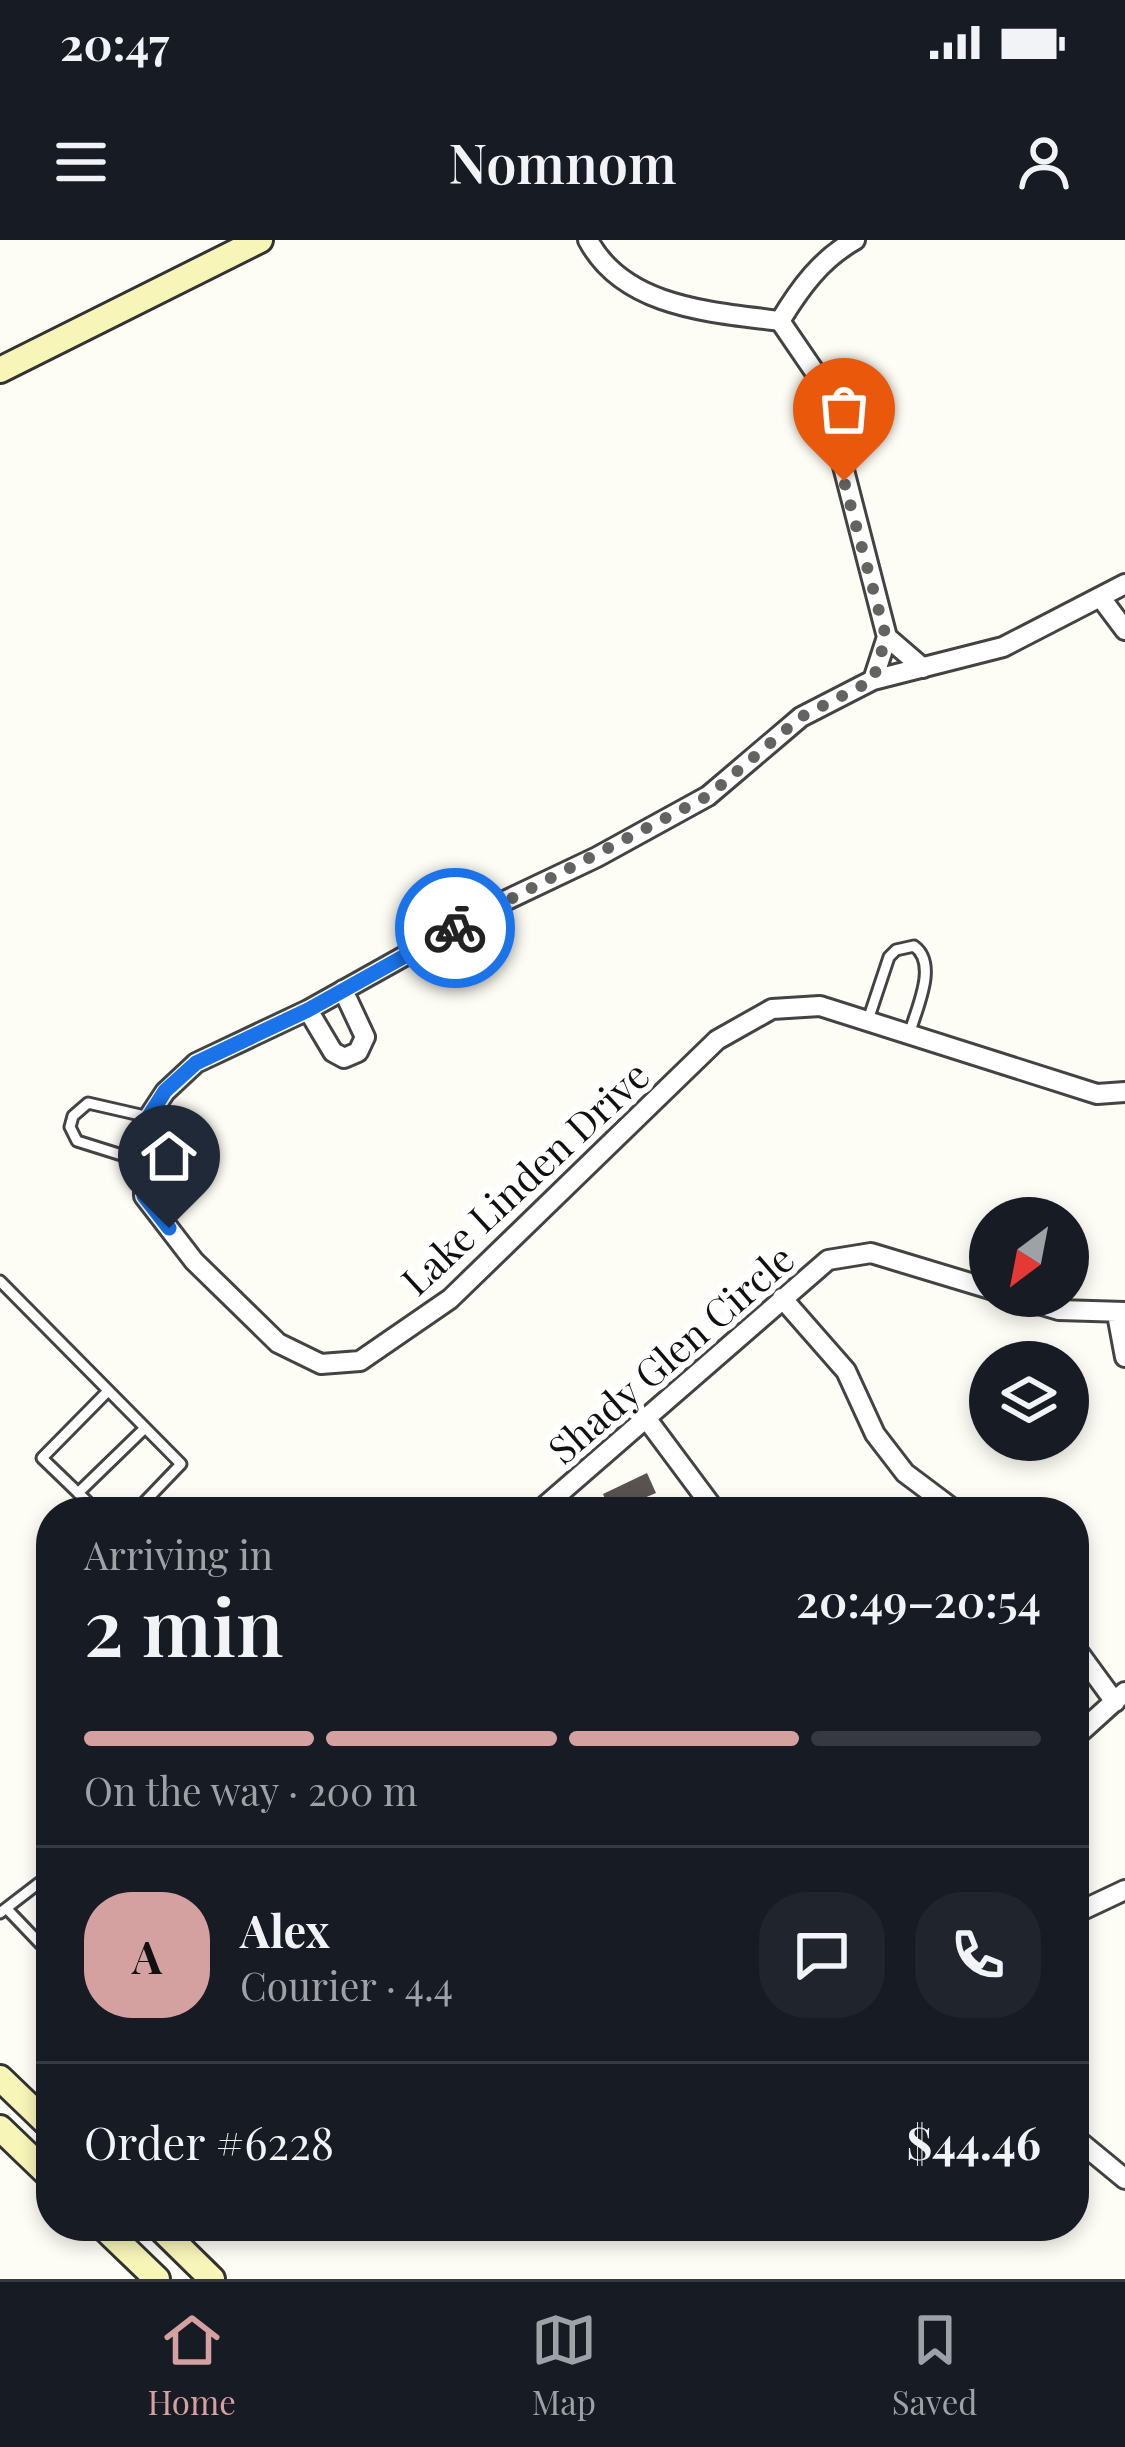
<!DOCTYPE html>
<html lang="en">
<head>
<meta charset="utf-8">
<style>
	:root { --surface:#171b24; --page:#20242c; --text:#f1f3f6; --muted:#9ea1a6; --line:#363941; --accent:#d5a0a0 }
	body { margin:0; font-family:"Playfair Display",serif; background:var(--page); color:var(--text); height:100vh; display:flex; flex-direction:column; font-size:45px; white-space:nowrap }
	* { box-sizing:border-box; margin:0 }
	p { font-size:39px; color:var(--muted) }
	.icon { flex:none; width:66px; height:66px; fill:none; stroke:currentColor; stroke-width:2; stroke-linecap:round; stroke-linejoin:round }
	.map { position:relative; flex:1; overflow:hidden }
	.panel { position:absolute; left:36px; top:1257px; width:1053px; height:744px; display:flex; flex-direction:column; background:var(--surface); border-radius:48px; box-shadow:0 6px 18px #0003 }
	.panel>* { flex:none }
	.needle { width:78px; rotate:212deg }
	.tools { position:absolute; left:969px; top:957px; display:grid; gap:24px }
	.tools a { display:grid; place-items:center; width:120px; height:120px; border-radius:50%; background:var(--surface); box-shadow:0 6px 18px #0003; font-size:60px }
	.pin { position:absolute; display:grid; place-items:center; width:102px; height:102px; color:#fff; margin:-123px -51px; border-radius:50% 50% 50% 0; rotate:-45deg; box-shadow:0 0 12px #0007 }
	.pin .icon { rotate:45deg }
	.courier { position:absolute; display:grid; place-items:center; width:120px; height:120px; margin:-60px; border:9px solid #1a73e8; border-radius:50%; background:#fff; color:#222; box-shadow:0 3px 15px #0007 }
	.head em { font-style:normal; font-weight:600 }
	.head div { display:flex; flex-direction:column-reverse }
	.head { display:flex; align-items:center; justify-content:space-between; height:204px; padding:0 48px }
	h1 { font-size:78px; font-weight:600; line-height:90px }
	.bar { display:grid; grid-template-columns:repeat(4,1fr); gap:18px 12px; align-content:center; height:144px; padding:0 48px }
	.bar i { height:15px; border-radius:9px; background:var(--line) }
	.bar .selected { background:var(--accent) }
	.bar p { grid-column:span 4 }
	.line { display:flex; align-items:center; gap:30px; padding:0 48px; border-top:3px solid var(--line) }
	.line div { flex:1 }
	.round { display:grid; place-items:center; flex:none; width:126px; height:126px; border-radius:48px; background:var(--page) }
	.status { display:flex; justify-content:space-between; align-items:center; height:84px; padding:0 60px; background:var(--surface); direction:ltr }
	.status svg { height:33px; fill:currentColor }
	header { display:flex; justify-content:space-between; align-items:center; height:156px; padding:0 48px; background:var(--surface); font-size:54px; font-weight:600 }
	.tabs { display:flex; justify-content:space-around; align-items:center; height:168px; border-top:3px solid var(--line); background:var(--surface); font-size:33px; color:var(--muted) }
	.tabs a { display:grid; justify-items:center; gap:6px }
	.tabs .selected { color:var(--accent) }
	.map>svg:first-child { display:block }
</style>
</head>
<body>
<div class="status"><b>20:47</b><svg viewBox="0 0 49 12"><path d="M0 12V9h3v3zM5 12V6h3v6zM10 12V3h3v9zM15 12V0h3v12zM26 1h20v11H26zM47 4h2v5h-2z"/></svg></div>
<header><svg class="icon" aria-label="menu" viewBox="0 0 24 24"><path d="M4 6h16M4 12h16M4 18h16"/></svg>Nomnom<svg class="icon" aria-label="person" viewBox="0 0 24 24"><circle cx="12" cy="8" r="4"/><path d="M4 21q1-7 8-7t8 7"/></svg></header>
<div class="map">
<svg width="1125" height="2039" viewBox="0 0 1125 2039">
	<rect width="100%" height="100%" fill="#fefdf5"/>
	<!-- building -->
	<path fill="#58534e" d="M647 1233 656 1253 611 1272 603 1254Z"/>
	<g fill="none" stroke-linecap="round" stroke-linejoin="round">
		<defs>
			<path id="service" d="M868 780 889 717 896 710 914 706C939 724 916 769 909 795
				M144 922 77 901 70 887 73 876 88 863 149 877
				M0 1041 181 1224 135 1272
				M78 1253 145 1188
				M98 1272 42 1218 108 1151
				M7 1669 51 1715
				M0 1673 39 1643 51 1641"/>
			<path id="minor" d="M588 0C624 68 712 72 780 81L821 141 887 397
				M780 81C800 48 821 19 855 0
				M1125 344 1003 407 873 440 801 477 708 556 597 617 494 666 308 770 196 823 165 852 144 884V956L194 1021 278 1103 321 1124 360 1121 450 1059 717 800 772 769 820 766 1097 854 1125 852
				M1101 358 1125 390
				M873 440 887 397 923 428
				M308 770 333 812 344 818 358 812 365 797 343 750
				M1012 1056 1059 1070 1125 1072
				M782 1058 846 1131 875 1194 905 1233 957 1272
				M1117 1074 1125 1117
				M646 1178 716 1272
				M538 1272 828 1020 871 1013 990 1049
				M1074 1406 1115 1462
				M1074 1498 1125 1452
				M1074 1674 1125 1650
				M1074 1897 1125 1939"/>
			<path id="secondary" d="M0 130 260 0
				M0 1838 51 1887
				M0 1888 51 1937
				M102 1986 157 2039
				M158 1986 212 2039"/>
		</defs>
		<!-- service casing -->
		<use href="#service" stroke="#434343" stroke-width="15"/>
		<!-- minor casing -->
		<use href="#minor" stroke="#434343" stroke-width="24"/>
		<!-- secondary casing -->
		<use href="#secondary" stroke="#323232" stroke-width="30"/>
		<!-- service -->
		<use href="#service" stroke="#fff" stroke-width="9"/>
		<!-- minor -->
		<use href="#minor" stroke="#fff" stroke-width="18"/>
		<!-- secondary -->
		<use href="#secondary" stroke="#f7f5b7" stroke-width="24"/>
	</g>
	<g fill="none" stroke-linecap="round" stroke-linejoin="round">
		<!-- done -->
		<path stroke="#636360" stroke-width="12" stroke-dasharray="0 21.6" d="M455 688 708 556 801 477 873 440 886 397 844 241"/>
		<!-- route -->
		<path stroke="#1a73e8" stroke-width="15" d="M169 988 144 956V884L165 851 196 823 308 770 455 688"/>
	</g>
	<g text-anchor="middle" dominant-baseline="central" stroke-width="12" stroke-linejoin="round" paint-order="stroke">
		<!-- street labels -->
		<g font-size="39" fill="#101010" stroke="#fff">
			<text transform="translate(524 937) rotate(-43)">Lake Linden Drive</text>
			<text transform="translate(670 1113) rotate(-41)">Shady Glen Circle</text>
		</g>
	</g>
</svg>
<div class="tools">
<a><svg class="needle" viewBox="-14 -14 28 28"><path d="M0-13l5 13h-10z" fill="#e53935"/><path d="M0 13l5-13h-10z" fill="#9ea1a6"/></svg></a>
<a><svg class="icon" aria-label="layers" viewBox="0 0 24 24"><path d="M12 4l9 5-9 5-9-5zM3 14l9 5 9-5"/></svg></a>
</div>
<div class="pin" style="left:844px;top:241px;background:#ea580c"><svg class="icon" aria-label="bag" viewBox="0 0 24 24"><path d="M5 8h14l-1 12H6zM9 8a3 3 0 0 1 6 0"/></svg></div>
<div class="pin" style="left:169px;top:988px;background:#1f2937"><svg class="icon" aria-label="home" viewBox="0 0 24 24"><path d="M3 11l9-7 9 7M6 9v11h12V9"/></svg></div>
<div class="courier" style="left:455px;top:688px"><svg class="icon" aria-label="bike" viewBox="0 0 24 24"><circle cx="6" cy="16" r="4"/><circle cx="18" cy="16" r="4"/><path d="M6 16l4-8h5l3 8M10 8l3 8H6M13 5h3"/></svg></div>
<section class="panel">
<div class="head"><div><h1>2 min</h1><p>Arriving in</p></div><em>20:49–20:54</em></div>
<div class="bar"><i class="selected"></i><i class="selected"></i><i class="selected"></i><i></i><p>On the way · 200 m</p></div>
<div class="line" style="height:216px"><b class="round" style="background:var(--accent);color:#111">A</b><div><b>Alex</b><p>Courier · 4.4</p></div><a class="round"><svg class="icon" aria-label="chat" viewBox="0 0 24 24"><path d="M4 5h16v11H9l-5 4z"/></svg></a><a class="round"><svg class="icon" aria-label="phone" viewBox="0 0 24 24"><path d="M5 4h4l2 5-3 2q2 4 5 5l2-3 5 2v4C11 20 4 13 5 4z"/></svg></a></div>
<div class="line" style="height:156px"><div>Order #6228</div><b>$44.46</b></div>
</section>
</div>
<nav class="tabs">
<a class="selected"><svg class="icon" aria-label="home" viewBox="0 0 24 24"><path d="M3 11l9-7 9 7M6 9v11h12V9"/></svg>Home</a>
<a><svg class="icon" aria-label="map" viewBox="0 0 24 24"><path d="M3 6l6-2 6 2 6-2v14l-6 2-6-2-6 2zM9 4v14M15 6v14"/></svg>Map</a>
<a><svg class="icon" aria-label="saved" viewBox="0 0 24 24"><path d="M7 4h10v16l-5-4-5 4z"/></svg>Saved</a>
</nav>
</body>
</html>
